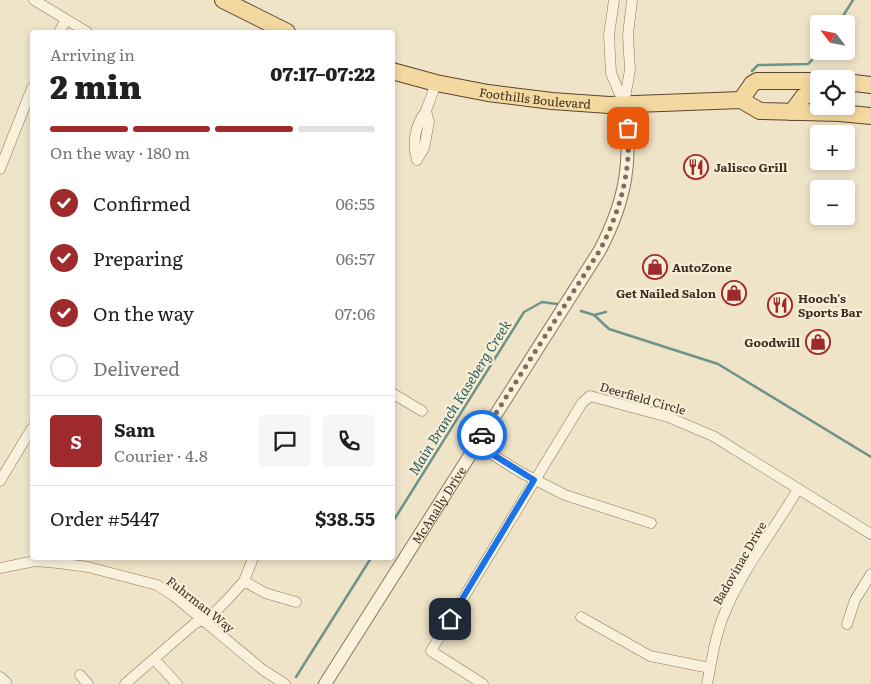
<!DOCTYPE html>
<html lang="en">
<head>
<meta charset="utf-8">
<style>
	:root { --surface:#fff; --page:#f6f6f6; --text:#202124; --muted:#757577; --line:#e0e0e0; --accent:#9e2a2b }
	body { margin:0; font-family:Literata,serif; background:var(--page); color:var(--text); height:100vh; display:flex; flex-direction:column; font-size:19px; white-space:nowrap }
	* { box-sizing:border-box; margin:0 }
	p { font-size:16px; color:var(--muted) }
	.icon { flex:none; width:28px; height:28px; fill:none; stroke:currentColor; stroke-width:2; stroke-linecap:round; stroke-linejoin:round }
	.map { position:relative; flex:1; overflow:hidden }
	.panel { position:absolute; left:30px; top:30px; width:365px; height:530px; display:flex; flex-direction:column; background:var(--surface); border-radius:5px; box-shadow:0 2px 8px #0003 }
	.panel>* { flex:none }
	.needle { width:32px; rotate:302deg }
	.controls { position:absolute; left:810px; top:15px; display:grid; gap:10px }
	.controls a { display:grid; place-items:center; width:45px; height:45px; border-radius:5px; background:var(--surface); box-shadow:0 2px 8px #0003; font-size:25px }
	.pin { position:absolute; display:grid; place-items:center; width:42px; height:42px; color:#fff; margin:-21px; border-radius:10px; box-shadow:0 2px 8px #0006 }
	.courier { position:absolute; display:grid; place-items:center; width:50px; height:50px; margin:-25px; border:4px solid #1a73e8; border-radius:50%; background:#fff; color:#222; box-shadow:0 1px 6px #0007 }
	.head em { font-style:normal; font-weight:800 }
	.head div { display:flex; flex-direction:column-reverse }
	.head { display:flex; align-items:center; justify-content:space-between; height:85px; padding:0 20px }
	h1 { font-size:32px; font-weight:800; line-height:38px }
	.bar { display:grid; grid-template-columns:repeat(4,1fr); gap:8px 5px; align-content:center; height:60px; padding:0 20px }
	.bar i { height:6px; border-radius:4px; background:var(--line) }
	.bar .active { background:var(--accent) }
	.bar p { grid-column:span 4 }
	.line { display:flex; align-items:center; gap:12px; padding:0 20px; border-top:1px solid var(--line) }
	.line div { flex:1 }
	.round { display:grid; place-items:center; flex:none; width:52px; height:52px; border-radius:5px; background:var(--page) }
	ol { padding:0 20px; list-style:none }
	li { display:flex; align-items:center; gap:15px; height:55px }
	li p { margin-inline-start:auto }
	li .icon { padding:5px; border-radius:50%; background:var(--accent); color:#fff; stroke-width:4 }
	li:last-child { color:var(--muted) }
	li i { width:28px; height:28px; border:2px solid var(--line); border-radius:50% }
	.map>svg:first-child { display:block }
</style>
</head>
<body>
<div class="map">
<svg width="871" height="684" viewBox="0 0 871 684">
	<rect width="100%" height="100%" fill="#f0e4c8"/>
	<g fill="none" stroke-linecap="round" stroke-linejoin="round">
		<!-- stream -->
		<path stroke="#6f938a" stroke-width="2.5" d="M838 24 853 0
			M752 71 758 65 808 64 821 51
			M581 311 594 315 606 312
			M594 315 609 329 718 364 871 457
			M392 523 524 312 542 302 557 304
			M296 677 371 558"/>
		<defs>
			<path id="minor" d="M34 0 87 32
				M614 0 609 35 611 73 624 104
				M59 32 66 20
				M624 103 630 70 628 35 632 0
				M417 160 424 148 429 122 426 111 436 83
				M417 160C412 143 415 125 426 111
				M0 169 32 88
				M392 393 422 411
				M476 444 520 472 565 495 651 523
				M0 481 32 428
				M0 568 35 561 58 563 88 567 157 585 174 596 263 670 285 684
				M244 581 265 593 296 602
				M581 617 650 656 710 668
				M847 624 855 600 871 574
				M154 659 177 684
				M80 675 88 684
				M0 677 6 682
				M125 684 194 624 212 615 228 599 244 581 253 558
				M483 684 431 651 582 403 590 396 668 417 713 436 871 534
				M707 684C712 660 715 635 725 612 743 569 774 530 798 489"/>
			<g id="tertiary">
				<path id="s1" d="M325 684 600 250C626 200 633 159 624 104"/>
			</g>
			<g id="primary">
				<path d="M223 0 287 32"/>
				<path id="s2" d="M392 71 436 83 488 93 552 101 609 105 741 100 760 111 840 113 871 116"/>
				<path d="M846 82 871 85"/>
				<path d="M741 100 752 84 757 81H819"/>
				<path d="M792 112 803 97 819 91"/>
			</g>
		</defs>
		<!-- minor casing -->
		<use href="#minor" stroke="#8d765c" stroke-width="11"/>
		<!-- tertiary casing -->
		<use href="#tertiary" stroke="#8d765c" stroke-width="14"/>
		<!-- primary casing -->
		<use href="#primary" stroke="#5b4430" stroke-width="18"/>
		<!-- minor -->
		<use href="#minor" stroke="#faf1dc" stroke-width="10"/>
		<!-- tertiary -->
		<use href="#tertiary" stroke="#faf1dc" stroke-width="12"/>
		<!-- primary -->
		<use href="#primary" stroke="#f3d9a0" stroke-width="16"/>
	</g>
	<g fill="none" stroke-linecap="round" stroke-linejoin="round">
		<!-- done -->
		<path stroke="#7c6e5b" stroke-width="5" stroke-dasharray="0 9" d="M482 435 600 250C620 211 631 172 628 128"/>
		<!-- route -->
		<path stroke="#1a73e8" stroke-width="6" d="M450 619 534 480 476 444 482 435"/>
	</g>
	<!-- icons -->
	<defs>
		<symbol id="restaurant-ring" viewBox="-11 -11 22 22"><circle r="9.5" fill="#f7eed8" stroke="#9e2a2b" stroke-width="1.5"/><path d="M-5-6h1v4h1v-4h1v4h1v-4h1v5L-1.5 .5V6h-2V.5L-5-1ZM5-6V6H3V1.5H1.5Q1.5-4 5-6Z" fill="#9e2a2b"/></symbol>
		<symbol id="shop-ring" viewBox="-11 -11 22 22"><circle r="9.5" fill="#f7eed8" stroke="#9e2a2b" stroke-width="1.5"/><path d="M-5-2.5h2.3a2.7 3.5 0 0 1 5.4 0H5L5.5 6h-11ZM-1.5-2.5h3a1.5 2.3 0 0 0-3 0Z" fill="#9e2a2b"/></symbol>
	</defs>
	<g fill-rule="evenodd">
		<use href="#restaurant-ring" x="682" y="153" width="28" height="28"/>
		<use href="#shop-ring" x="641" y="253" width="28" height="28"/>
		<use href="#shop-ring" x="720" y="279" width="28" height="28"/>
		<use href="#restaurant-ring" x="766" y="291" width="28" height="28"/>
		<use href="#shop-ring" x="804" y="328" width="28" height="28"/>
	</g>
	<g text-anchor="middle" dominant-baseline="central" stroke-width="4.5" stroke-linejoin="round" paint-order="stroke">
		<!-- street labels -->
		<g font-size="12" fill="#3d2e20" stroke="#f7eed8">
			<text stroke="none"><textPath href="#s2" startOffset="146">Foothills Boulevard</textPath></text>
			<text transform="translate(643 398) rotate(16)">Deerfield Circle</text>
			<text stroke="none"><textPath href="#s1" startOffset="212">McAnally Drive</textPath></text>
			<text transform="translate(739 563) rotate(-60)">Badovinac Drive</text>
			<text transform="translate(201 604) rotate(38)">Fuhrman Way</text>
		</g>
		<!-- poi labels -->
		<g font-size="12" font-weight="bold" fill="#3d2e20" stroke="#f7eed8" text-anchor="start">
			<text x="714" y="167">Jalisco Grill</text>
			<text x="672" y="267">AutoZone</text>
			<text x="716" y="293" text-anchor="end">Get Nailed Salon</text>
			<text x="798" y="298">Hooch's<tspan x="798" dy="14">Sports Bar</tspan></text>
			<text x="800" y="342" text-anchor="end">Goodwill</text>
		</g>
		<!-- water labels -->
		<g font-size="14" font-style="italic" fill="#2f5d5a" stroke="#f7eed8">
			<text transform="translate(459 397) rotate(-58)">Main Branch Kaseberg Creek</text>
		</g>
	</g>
</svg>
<div class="controls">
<a><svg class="needle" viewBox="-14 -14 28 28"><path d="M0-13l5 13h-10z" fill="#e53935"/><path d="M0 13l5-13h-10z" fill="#757577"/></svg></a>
<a><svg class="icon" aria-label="locate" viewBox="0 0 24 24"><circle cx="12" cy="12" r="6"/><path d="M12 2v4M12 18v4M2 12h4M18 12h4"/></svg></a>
<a>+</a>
<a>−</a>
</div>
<div class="pin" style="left:628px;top:128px;background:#ea580c"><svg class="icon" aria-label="bag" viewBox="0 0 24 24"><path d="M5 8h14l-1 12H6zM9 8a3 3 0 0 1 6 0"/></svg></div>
<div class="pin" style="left:450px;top:619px;background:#1f2937"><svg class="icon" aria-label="home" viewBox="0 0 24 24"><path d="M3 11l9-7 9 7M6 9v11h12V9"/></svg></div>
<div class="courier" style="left:482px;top:435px"><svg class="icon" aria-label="car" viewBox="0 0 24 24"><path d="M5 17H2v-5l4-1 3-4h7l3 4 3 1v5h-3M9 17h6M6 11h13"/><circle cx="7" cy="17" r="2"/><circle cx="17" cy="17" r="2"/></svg></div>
<section class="panel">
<div class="head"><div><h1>2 min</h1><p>Arriving in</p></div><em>07:17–07:22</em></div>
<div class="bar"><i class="active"></i><i class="active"></i><i class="active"></i><i></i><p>On the way · 180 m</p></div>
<ol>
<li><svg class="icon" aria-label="check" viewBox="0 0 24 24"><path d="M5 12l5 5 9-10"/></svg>Confirmed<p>06:55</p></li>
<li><svg class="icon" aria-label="check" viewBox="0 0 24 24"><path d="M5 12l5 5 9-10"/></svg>Preparing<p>06:57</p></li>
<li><svg class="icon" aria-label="check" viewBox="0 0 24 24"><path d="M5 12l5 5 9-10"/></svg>On the way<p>07:06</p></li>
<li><i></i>Delivered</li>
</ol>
<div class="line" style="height:90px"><b class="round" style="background:var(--accent);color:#fff">S</b><div><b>Sam</b><p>Courier · 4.8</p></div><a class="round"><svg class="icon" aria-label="chat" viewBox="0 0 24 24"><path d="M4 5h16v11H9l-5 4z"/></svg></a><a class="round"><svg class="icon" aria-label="phone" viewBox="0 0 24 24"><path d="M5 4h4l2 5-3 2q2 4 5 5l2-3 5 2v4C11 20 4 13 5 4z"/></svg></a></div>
<div class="line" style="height:65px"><div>Order #5447</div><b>$38.55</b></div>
</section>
</div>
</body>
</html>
